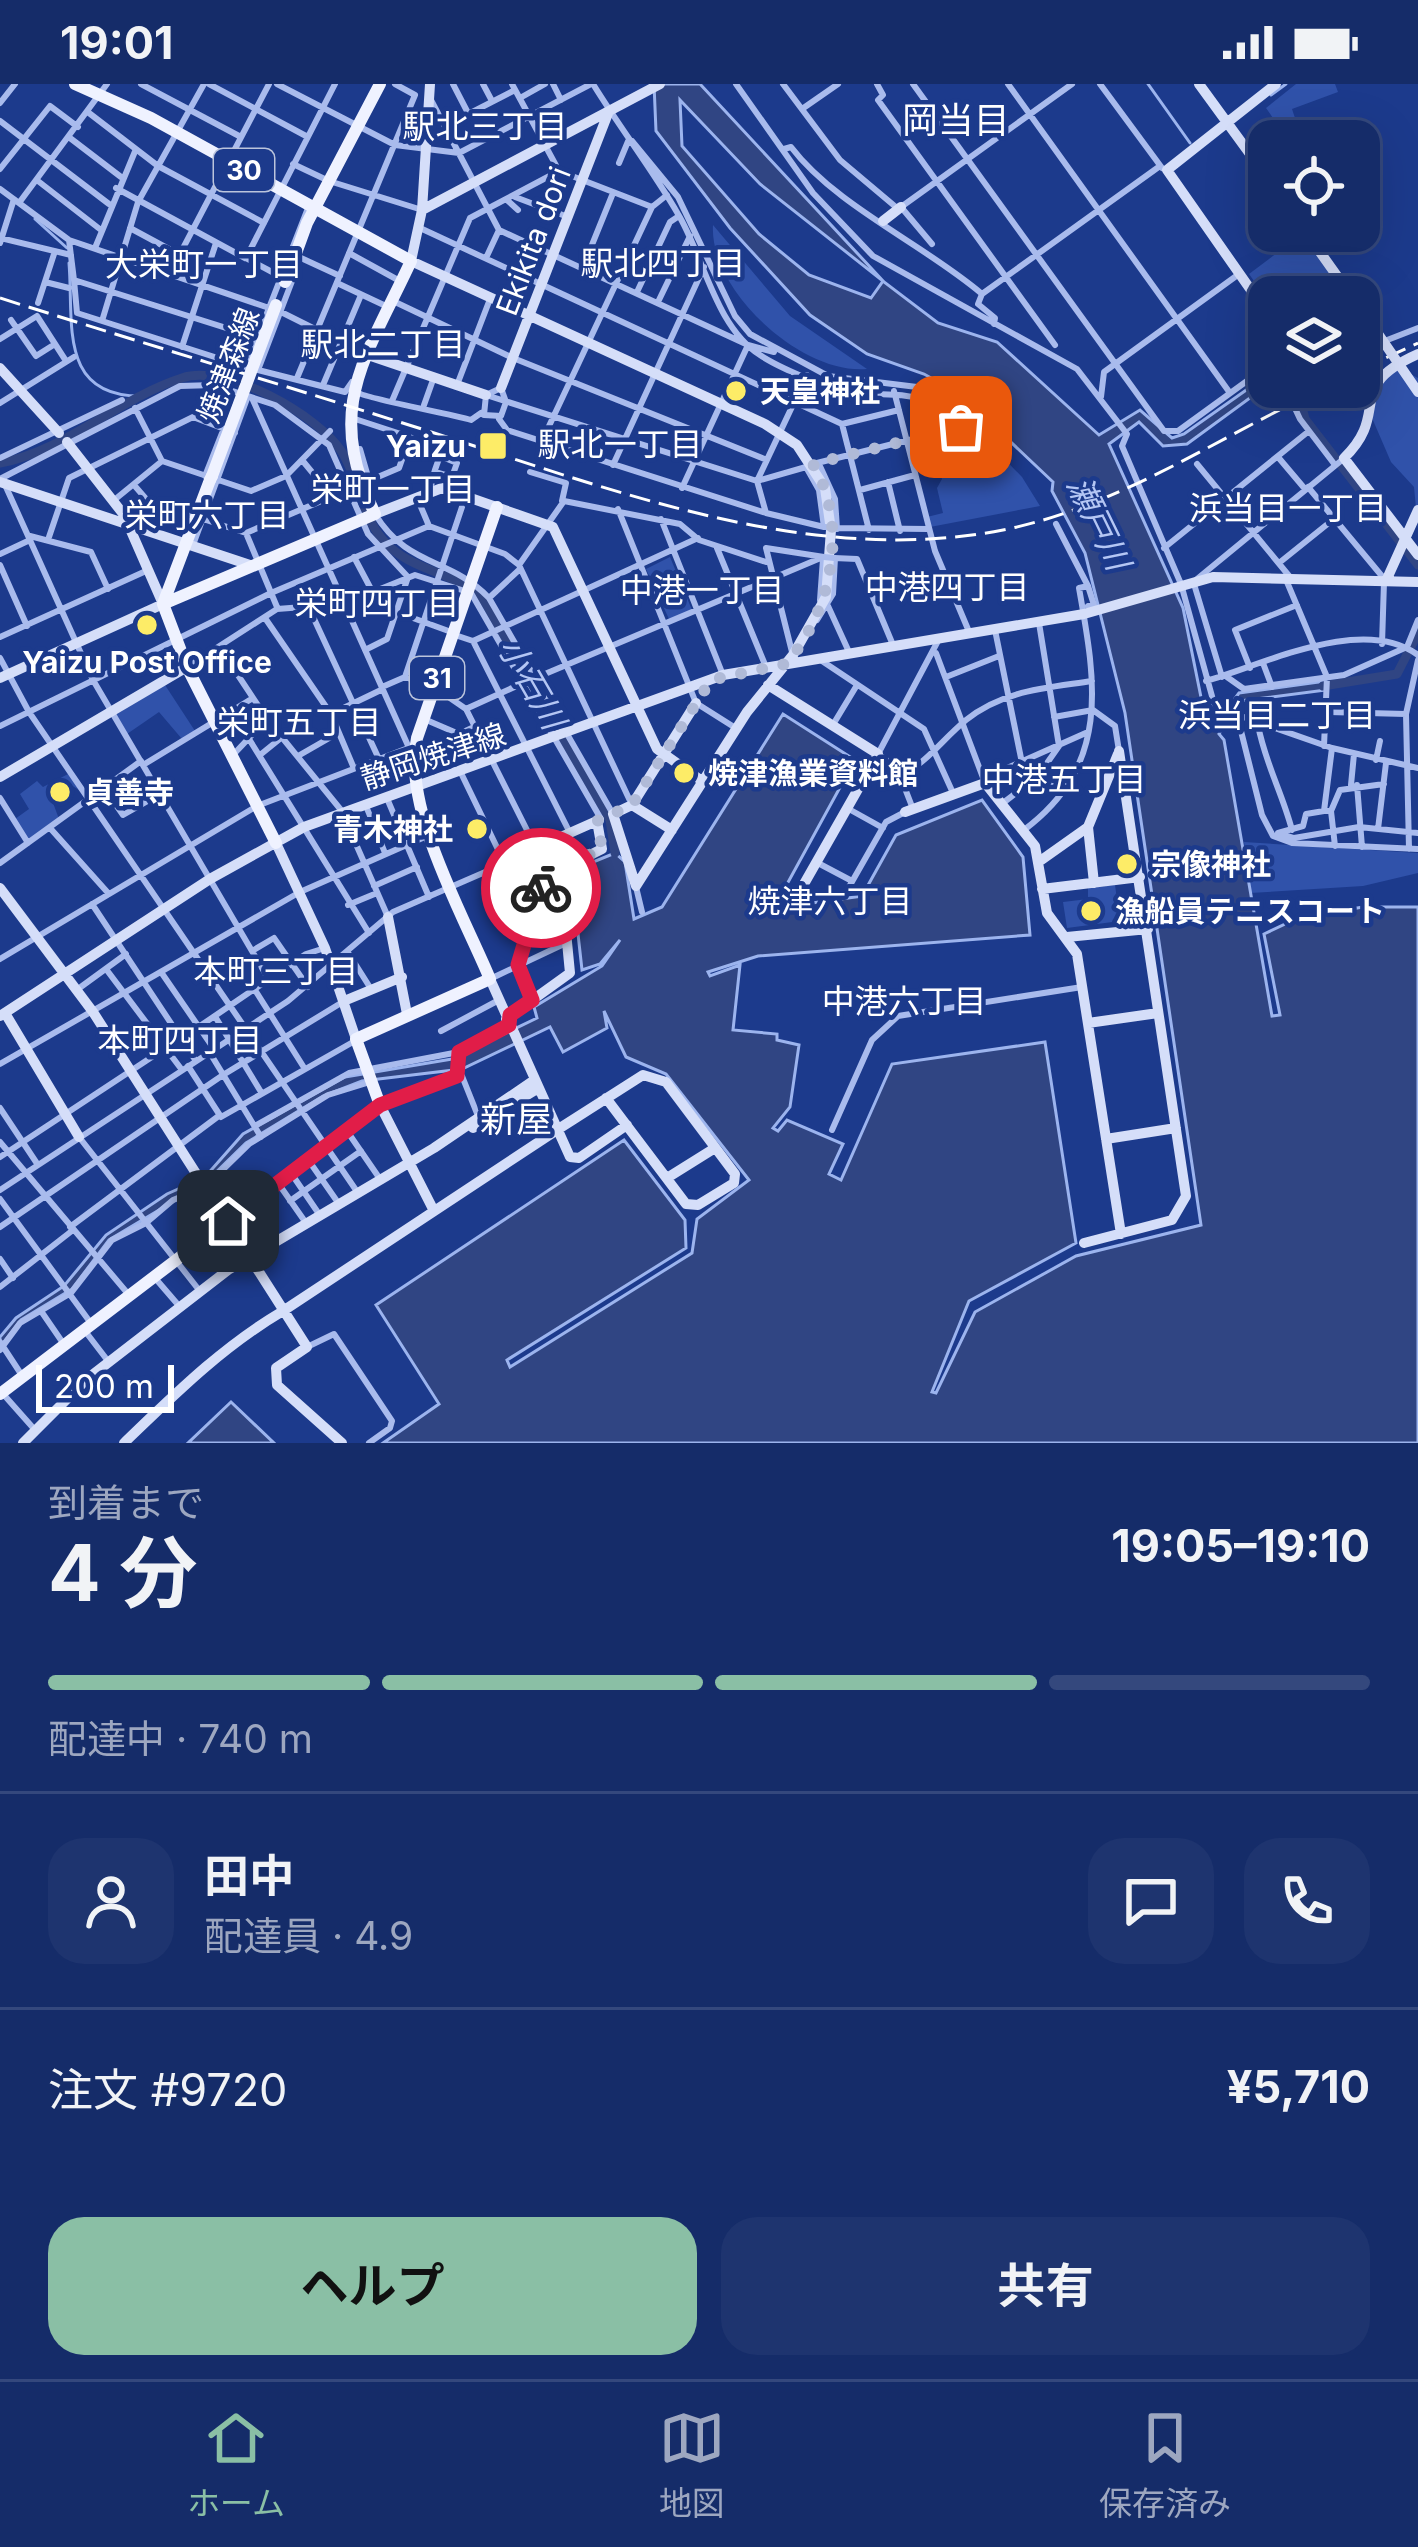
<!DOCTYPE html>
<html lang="ja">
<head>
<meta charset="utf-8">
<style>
	:root { --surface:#152c69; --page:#1e346f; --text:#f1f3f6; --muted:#9da7c0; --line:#34487d; --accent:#8abfa5 }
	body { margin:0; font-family:Inter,"Noto Sans JP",sans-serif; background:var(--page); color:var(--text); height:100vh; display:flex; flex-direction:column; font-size:45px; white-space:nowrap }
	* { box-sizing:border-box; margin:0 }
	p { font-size:39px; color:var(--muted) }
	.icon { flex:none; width:66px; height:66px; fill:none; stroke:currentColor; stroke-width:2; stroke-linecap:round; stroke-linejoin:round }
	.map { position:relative; height:1359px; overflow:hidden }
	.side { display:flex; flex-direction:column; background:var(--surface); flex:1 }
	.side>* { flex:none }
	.tools { position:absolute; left:1248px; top:36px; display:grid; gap:24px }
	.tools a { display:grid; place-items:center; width:132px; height:132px; border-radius:24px; background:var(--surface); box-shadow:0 12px 48px #0002,0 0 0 3px var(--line); font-size:60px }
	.scale { position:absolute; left:36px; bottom:30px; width:138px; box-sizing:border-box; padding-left:12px; border:6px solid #fff; border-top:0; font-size:33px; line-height:42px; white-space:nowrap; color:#fff; -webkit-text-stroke:9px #1c3a8c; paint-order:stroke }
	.pin { position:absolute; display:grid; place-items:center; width:102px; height:102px; color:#fff; margin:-51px; border-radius:24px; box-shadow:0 6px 18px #0006 }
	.courier { position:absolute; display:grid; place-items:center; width:120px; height:120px; margin:-60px; border:9px solid #e11d48; border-radius:50%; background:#fff; color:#222; box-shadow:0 3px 15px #0007 }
	.overview em { font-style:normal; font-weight:700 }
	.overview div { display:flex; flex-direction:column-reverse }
	.overview { display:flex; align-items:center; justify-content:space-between; height:204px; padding:0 48px }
	h1 { font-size:78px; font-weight:700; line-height:90px }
	.bar { display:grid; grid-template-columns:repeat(4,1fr); gap:18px 12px; align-content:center; height:144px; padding:0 48px }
	.bar i { height:15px; border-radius:9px; background:var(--line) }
	.bar .selected { background:var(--accent) }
	.bar p { grid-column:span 4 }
	.line { display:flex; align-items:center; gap:30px; padding:0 48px; border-top:3px solid var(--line) }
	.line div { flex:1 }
	.round { display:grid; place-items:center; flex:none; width:126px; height:126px; border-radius:36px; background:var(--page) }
	.primary-button { display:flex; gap:24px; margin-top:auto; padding:24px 48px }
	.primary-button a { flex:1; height:138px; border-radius:36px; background:var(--accent); color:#111; font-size:48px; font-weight:700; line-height:138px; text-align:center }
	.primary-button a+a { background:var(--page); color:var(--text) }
	.status { display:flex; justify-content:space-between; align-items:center; height:84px; padding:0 60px; background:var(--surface); direction:ltr }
	.status svg { height:33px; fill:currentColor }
	.dock { display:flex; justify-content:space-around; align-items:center; height:168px; border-top:3px solid var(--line); background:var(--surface); font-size:33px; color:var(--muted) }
	.dock a { display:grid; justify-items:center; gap:6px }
	.dock .selected { color:var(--accent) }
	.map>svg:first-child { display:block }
</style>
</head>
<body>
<div class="status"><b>19:01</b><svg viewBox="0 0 49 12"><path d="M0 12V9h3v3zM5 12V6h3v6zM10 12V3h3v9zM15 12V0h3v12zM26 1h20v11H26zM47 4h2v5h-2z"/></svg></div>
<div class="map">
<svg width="1418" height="1359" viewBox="0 0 1418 1359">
	<rect width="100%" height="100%" fill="#1c3a8c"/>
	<!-- green -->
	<path fill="#3052aa" d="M1296 0H1335L1338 8 1292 25 1297 40 1266 59 1280 44 1266 24Z
		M713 141 790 232 867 285C801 291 709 206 713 141Z
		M1302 150 1348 213H1269V218L1249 190Z
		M1397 283 1418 294V445L1414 403 1391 378 1372 334V310Z
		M965 344 975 345 1022 393 1040 422 930 443 927 433 943 429 937 404 942 395 930 354Z
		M670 473 692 526 669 535 646 485Z
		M165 601 195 647 182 655 159 628 127 650 115 631Z
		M70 689 87 711 63 696 49 708 59 735 29 756 15 735 29 725 20 710 37 697 43 703Z
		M1244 758 1418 769V789L1363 802 1250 809Z
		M1115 801 1120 837 1067 844 1063 818 1088 815V804Z"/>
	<!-- water -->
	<path fill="#304583" stroke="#9cb4ee" stroke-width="3" fill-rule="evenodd" d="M654 0H700L884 198 938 239 997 258 1099 351 1140 326 1172 354 1184 350 1269 290V300L1187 360 1163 362 1139 338 1109 360 1183 524 1207 643 1212 646 1239 609 1326 597V606L1240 617 1219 650 1224 656 1272 932 1280 931 1264 850 1298 834 1363 823H1418V1359H383L439 1320 376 1221 624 1056 685 1136 686 1164 507 1276 510 1283 692 1169 697 1135 749 1096 666 990 626 973 604 927 607 944 563 968 550 943 462 985 362 997 323 1012 246 1059 206 1098 109 1156 72 1205 21 1236 0 1263V1253L16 1234 64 1202 106 1151 167 1110 205 1093 243 1050 345 993 452 975 537 934 534 923 602 882 620 856 600 880 582 886 571 787 615 769 625 778 634 835 662 823 783 630 855 676 786 802 812 819 862 812 896 751 982 716 1023 773 1030 851 758 872 708 888 710 892 740 881 733 946 777 950V956L799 961 790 1023 773 1044 778 1047 787 1036 843 1060 829 1090 841 1096 892 980 1045 958 1076 1159 969 1217 932 1308 936 1309 975 1228 1076 1172 1201 1141 1125 629 1085 469 1052 407 1053 398 960 310 924 290 867 270 810 231 730 144 656 47ZM680 16 760 100 883 197 871 214 809 191 759 150 682 62Z
		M231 1318 274 1359H188Z"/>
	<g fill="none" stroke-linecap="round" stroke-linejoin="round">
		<!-- stream -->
		<path stroke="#9cb4ee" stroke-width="3" d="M1148 0 1190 59
			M1271 11 1286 0
			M35 135 67 164
			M69 179C74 238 57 315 145 312
			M1298 307V303"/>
		<!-- river -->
		<path stroke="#304583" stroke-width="9" d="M1298 307 1305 335 1418 481
			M0 379C66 367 119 314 182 294 226 279 318 331 342 368 360 397 361 433 385 458 413 489 458 487 485 518L610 736 615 769
			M1323 602 1397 590 1418 549"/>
		<!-- street -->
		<path stroke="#a9bbed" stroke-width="6" d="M141 0 241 53
			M209 0 306 52
			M277 0 395 61 459 69 591 0
			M395 0 415 11
			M453 0 468 29
			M483 0 492 17
			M512 0 559 87 652 123
			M553 0 561 16
			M593 0C620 44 652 85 678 130 704 173 715 242 760 271 776 282 834 308 853 309 909 313 913 303 961 343L813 380
			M736 0 813 109 873 172 1077 285 1127 350 1122 362 1181 500 1215 623 1332 664 1418 684
			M783 0 840 76 897 124
			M877 0 883 11 878 16 1055 261
			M913 0 1164 347H1178L1269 281
			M1008 0 1230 309
			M1100 0 1162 84
			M520 14 545 0
			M431 16 499 146
			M0 19 15 0
			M802 25 838 0
			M89 29 158 82 264 139
			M0 37 109 120
			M445 42 515 6
			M70 54 121 93
			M632 57 678 113 735 232 750 250 828 292 917 303 941 315 978 345
			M784 65 791 63C836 122 925 161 982 210L978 220 995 234 994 240
			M619 79 629 55
			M293 80 329 97 419 125
			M0 85 50 22 78 43
			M38 97 101 146
			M116 104 245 174
			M0 105 69 156 281 228 365 270
			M515 113 568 133
			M507 116 518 126
			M19 119 107 0
			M130 144 180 171
			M420 144 842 340 899 326
			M0 154 71 171
			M69 156 74 196 261 255
			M0 159 14 115
			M932 160 901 123 1072 0
			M95 164 136 65
			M349 169 398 196
			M301 174 340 192
			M486 174 499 146 748 261 774 268
			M583 183 613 109
			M170 189 269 0
			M294 192 258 286 345 308 352 298
			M74 196 77 229 249 284
			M287 196 246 174 335 0
			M45 198 69 204
			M337 199 388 223
			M637 208 670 138 679 132
			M982 210 1160 82
			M393 217 513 274 767 376
			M658 218 690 152
			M38 219 55 167
			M11 236 36 272 55 260
			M102 237 138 118 204 0
			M0 255 37 232 66 277
			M182 263 216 159
			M1359 267 1418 244
			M246 283 308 124
			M297 294 415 11
			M323 301 361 211
			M457 301 490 215
			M1285 303 1300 335 1335 381
			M501 304 506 318 501 332 484 331 486 311Z
			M894 307 935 467 970 550
			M359 309C364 314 451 330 471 336L481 329
			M486 311 757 397 807 291
			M1101 313 1104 288 1239 190
			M252 314 410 666
			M392 317 470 134 559 87
			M0 319 74 273
			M424 321 434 293
			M135 324 162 377
			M355 335 410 353 442 371
			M499 335 507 346 766 429
			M842 340 869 446
			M542 357 652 123 667 111
			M360 365 369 396
			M1278 373 1305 405
			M0 374 122 316
			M302 376 330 410
			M819 380 835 415 837 445
			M1197 380 1290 493
			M613 381 704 183
			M530 388 566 399 562 417
			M205 392 222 349
			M0 395 180 302 214 301 275 321 329 361 368 450 408 493
			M888 398 900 447
			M134 401 147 416 191 431
			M6 403 93 596 269 896
			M1308 403 1386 497
			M682 404 748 261
			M431 406C431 394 436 383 440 372L457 379 452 393 435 388
			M860 406 915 391
			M418 416 429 442 505 470 519 481 632 721
			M113 417 162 377 251 407 286 392 330 347
			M618 425 696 619 734 643
			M375 430C408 484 450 473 489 514L613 730
			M203 435 246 449 399 384 410 353
			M661 435 723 591
			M824 443 819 406 806 383 757 397 766 429 824 443H825
			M836 444 928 445
			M246 449 277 523
			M30 452 91 468 108 505
			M49 453 69 394 193 333 235 349
			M193 461 248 312
			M717 464 766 583
			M1164 464 1309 347
			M0 470 30 456
			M354 473 380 522 454 549
			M834 474 857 475 893 561
			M1279 479 1335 434
			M0 481 27 542
			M519 481 564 417 680 440 699 456 766 478
			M1197 495 1342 376
			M1287 498 1327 593 1324 662
			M1194 500 1222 593
			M489 514 520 485
			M820 516 823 475
			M828 522 849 568
			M1088 522 1094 521 1088 502
			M309 524 378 673
			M265 534 331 630
			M817 536 833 510 835 474
			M995 546 1022 679 1064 708
			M455 551 473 557 698 454
			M0 553 146 487
			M473 557 569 747
			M1382 560 1384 498
			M220 564 267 635 341 726 388 833
			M365 566 387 555 407 496
			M792 568 766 464 824 473
			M936 569 985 699
			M0 574 29 628 358 1109
			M822 577 924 645 953 709
			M1263 579 1272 603
			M187 583 277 525 343 520 415 491 471 509 601 735
			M1250 584 1235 546 1297 521
			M405 593 465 414
			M946 593 999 572
			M1227 593 1244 605 1344 591 1407 563 1418 536
			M533 595 823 473
			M1206 597C1263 581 1362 530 1418 571
			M382 603 405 593 434 603 466 625 536 764 542 800 518 881 532 916
			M468 624 521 600
			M1329 628 1406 630
			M1054 633 1093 626 1115 642 1119 667
			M424 635 459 650 474 643
			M1238 635 1262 731 1273 752 1292 759 1418 765
			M834 639 857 601
			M1258 641C1265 679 1282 708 1292 746
			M0 642 271 509 429 442
			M249 655 369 849
			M260 671 281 654
			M232 672 267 635
			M298 672 338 649
			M1376 676 1380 657
			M143 681 253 614
			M353 682 331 630 383 605
			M461 689 505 780
			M901 693C931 674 942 656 966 636 1003 606 1047 604 1092 597
			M987 693 1088 648
			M1351 701 1354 670
			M1357 701 1362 763
			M103 702 123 731 160 710
			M386 712 429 813
			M0 714 28 759
			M1003 719 1038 692 1059 662 1039 539
			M366 722 385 769
			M847 724 883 744
			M913 725 897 684 878 670 939 555
			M1331 727H1324L1332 664
			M50 744 109 810
			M1378 745 1386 679
			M1024 746C1111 681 1096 599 1079 504L1088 502 1056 440
			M1278 749 1294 754 1359 743 1418 749
			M1278 749 1303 742 1306 730 1324 727
			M1335 762 1331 727 1340 706 1384 700
			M1409 765 1406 630 1418 576
			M816 778 852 797
			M0 779 141 677
			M374 802 417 783
			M636 803 642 828
			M845 810 886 738 905 728
			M92 820 196 977
			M348 821 377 809
			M252 867 274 854 308 903
			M347 867 371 905
			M0 875 257 722 416 661
			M106 885 182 986
			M161 888 214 965
			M490 895 564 860
			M78 905 126 870
			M255 906 303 982
			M216 934 261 1008
			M200 942 306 870 325 864
			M441 947 499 916
			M210 969 261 1053
			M0 980 300 808 427 752
			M188 982 221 1033 353 958
			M457 992H462L478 1032
			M380 1021 457 992 459 968 509 941
			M0 1024 38 1081
			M255 1042 349 989 459 968
			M832 1046 872 956 898 932 1082 903
			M347 1047 380 1095
			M79 1053 199 1206
			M0 1058 129 1211
			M0 1073 164 965
			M309 1077 339 1120
			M293 1092 319 1130
			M278 1099 306 1139
			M0 1106 288 917 393 828 536 766
			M0 1115 90 1238
			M290 1117 361 1067
			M0 1143 223 991 341 919
			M70 1143 220 1031
			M208 1156 227 1185
			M0 1175 13 1194
			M155 1194 180 1223
			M0 1203 73 1146
			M41 1227 63 1259
			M85 1247 108 1277
			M0 1258 21 1290
			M307 1263 334 1250 392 1337 390 1344 369 1359
			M0 1266 20 1239 71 1209 112 1156 146 1139 173 1116 205 1103 249 1060 328 1011 370 998
			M4 1311 35 1346"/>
		<!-- secondary -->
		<path stroke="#d5def9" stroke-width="10" d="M660 0 422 126 411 177 765 340 797 361 825 404 831 446 826 513 793 571 747 628 636 802 613 730 632 721 696 619
			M1199 0 1269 96
			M422 126 430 0
			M883 137 901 123
			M1305 147 1352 213
			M1269 232 1167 86 1276 0
			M1418 270C1343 303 1392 328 1344 374L1418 471
			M368 271 486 311
			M0 284 59 349
			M501 304 609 27
			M0 398 253 482
			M375 430 442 404 553 443 657 665 702 697
			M1386 497 1418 426
			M0 594 163 520 124 431 67 358
			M768 601 878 670 800 807
			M0 693 187 583
			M632 721 672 746
			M905 728 985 699 1035 762 1047 829 1077 870 1121 1150
			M1088 743 1094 799
			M276 759 325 864 356 955
			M536 764 599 736
			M1040 777 1088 743 1118 670
			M540 794 560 786
			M0 804 93 928 307 1263 276 1284 277 1301 342 1359
			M1042 805 1140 793
			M388 833 407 930
			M1067 853 1148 845
			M490 895 570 1073 579 1074 627 1041
			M344 917 402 893
			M5 929 79 1053
			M0 932 210 795 304 743 723 591 1084 530 1213 493 1418 498
			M506 935 570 889 560 786 602 765 597 737
			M1088 939 1158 929
			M380 1021 434 1127
			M473 1044 537 1005
			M1106 1055 1176 1044
			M667 1094 715 1064
			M1084 1159 1172 1136 1186 1112 1119 667
			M23 1359 87 1295 228 1186 434 1064 533 997
			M124 1359C175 1310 222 1263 283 1227L560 1044 643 991 666 998 735 1090 734 1099 698 1121 686 1120 606 1014"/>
		<!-- primary -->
		<path stroke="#eff2ff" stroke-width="12" d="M75 0 151 34 411 177C366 274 323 323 375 430L163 520
			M287 194 307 139 380 0
			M212 392 225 357
			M163 520 187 583 276 759
			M163 520 210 396
			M0 1310 380 1021 356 955 490 895C463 830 402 724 417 654L497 423"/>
		<!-- rail -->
		<path stroke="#fff" stroke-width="3" stroke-dasharray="21 9" stroke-linecap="butt" d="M0 214C136 257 273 298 409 341 598 400 803 485 1003 446 1122 422 1219 352 1327 303
			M1359 286 1418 259"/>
		<!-- street-bridge -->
		<path stroke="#a9bbed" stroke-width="6" d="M825 443 836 444
			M824 473 834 474"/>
		<!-- secondary-bridge -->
		<path stroke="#d5def9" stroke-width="10" d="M1359 222 1418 308"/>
		<!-- primary-bridge -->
		<path stroke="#eff2ff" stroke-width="12" d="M285 198 287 194
			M225 357 276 221
			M210 396 212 392"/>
	</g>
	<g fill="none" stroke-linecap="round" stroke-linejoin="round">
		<!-- done -->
		<path stroke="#b0bad7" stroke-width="12" stroke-dasharray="0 21.6" d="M541 804 540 794 602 765 597 737 632 721 711 596 786 580C831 528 850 442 813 380L961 343"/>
		<!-- route -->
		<path stroke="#e11d48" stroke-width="15" d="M228 1137 380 1021 457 992 459 968 509 941 510 931 532 916 518 881 541 804"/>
	</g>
	<!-- markers -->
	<g fill="#fdec67" stroke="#1c3a8c" stroke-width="4.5">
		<circle cx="736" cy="307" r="12"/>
		<rect x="478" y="347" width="30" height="30" rx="6"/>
		<circle cx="147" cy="541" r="12"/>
		<circle cx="684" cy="689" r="12"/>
		<circle cx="60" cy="708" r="12"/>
		<circle cx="477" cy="745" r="12"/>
		<circle cx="1127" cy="780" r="12"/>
		<circle cx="1091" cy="827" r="12"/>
	</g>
	<g text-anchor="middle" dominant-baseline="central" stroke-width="9" stroke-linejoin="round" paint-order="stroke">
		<!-- shield labels -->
		<g fill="#1c3a8c" stroke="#bbc4dc" stroke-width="3">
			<rect x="214" y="65" width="60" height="42" rx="9"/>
			<rect x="410" y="573" width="54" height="42" rx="9"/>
		</g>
		<g font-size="27" font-weight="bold" fill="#fff">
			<text x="244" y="86">30</text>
			<text x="437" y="594">31</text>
		</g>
		<!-- street labels -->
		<g font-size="30" fill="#fff" stroke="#1c3a8c">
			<text transform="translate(533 157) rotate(-69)">Ekikita dori</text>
			<text transform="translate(228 281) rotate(-69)">焼津森線</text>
			<text transform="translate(433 672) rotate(-18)">静岡焼津線</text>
		</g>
		<!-- poi labels -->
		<g font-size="30" font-weight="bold" fill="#fff" stroke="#1c3a8c" text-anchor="start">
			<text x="760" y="307">天皇神社</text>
			<text x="466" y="362" text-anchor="end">Yaizu</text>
			<text x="147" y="578" text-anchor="middle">Yaizu Post Office</text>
			<text x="708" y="689">焼津漁業資料館</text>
			<text x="84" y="708">貞善寺</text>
			<text x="453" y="745" text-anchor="end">青木神社</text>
			<text x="1151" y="780">宗像神社</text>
			<text x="1115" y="827">漁船員テニスコート</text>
		</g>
		<!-- neighbourhood labels -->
		<g font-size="33" fill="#fff" stroke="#1c3a8c">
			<text x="485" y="42">駅北三丁目</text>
			<text x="663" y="179">駅北四丁目</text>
			<text x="204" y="180">大栄町一丁目</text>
			<text x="383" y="260">駅北二丁目</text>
			<text x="620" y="360">駅北一丁目</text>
			<text x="393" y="405">栄町一丁目</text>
			<text x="1288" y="424">浜当目一丁目</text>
			<text x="207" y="431">栄町六丁目</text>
			<text x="947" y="503">中港四丁目</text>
			<text x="702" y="506">中港一丁目</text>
			<text x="377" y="519">栄町四丁目</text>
			<text x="1277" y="631">浜当目二丁目</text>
			<text x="299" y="638">栄町五丁目</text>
			<text x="1064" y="695">中港五丁目</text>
			<text x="830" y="817">焼津六丁目</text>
			<text x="276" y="887">本町三丁目</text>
			<text x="904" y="917">中港六丁目</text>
			<text x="180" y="956">本町四丁目</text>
		</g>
		<!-- water labels -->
		<g font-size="33" font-style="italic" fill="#b4c6f4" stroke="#1c3a8c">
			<text transform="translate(1099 439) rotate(64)">瀬戸川</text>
			<text transform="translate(532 599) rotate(60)">小石川</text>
		</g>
		<!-- quarter labels -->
		<g font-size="36" fill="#fff" stroke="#1c3a8c">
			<text x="956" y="36">岡当目</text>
			<text x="516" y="1035">新屋</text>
		</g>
	</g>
</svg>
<div class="tools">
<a><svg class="icon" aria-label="locate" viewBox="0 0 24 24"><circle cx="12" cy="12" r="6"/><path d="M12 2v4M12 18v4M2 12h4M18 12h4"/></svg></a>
<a><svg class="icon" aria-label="layers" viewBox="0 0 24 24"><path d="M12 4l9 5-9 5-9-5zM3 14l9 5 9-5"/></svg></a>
</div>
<div class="scale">200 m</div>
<div class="pin" style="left:961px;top:343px;background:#ea580c"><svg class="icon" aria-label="bag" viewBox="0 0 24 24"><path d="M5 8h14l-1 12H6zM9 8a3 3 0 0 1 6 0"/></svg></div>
<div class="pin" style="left:228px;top:1137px;background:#1f2937"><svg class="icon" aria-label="home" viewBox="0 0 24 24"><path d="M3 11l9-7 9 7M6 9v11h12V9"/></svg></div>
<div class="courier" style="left:541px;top:804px"><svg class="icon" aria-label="bike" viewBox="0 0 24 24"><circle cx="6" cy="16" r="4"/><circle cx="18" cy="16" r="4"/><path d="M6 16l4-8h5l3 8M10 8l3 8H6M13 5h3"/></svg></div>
</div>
<section class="side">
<div class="overview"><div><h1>4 分</h1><p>到着まで</p></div><em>19:05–19:10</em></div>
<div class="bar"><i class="selected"></i><i class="selected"></i><i class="selected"></i><i></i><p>配達中 · 740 m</p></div>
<div class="line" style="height:216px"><a class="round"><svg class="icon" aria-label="person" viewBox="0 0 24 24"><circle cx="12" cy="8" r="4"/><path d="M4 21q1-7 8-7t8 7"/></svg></a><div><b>田中</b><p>配達員 · 4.9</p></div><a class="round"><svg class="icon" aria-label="chat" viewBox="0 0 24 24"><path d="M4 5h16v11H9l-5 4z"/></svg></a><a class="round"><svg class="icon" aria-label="phone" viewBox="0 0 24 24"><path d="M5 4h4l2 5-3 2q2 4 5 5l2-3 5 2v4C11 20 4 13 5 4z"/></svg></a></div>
<div class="line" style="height:156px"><div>注文 #9720</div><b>¥5,710</b></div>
<div class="primary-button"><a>ヘルプ</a><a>共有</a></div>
</section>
<nav class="dock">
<a class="selected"><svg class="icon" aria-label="home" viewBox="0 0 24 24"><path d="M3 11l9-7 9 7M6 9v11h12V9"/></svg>ホーム</a>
<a><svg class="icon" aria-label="map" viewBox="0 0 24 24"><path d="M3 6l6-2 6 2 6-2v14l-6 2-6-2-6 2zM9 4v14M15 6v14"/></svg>地図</a>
<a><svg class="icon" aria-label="saved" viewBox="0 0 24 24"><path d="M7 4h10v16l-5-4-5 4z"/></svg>保存済み</a>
</nav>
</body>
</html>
